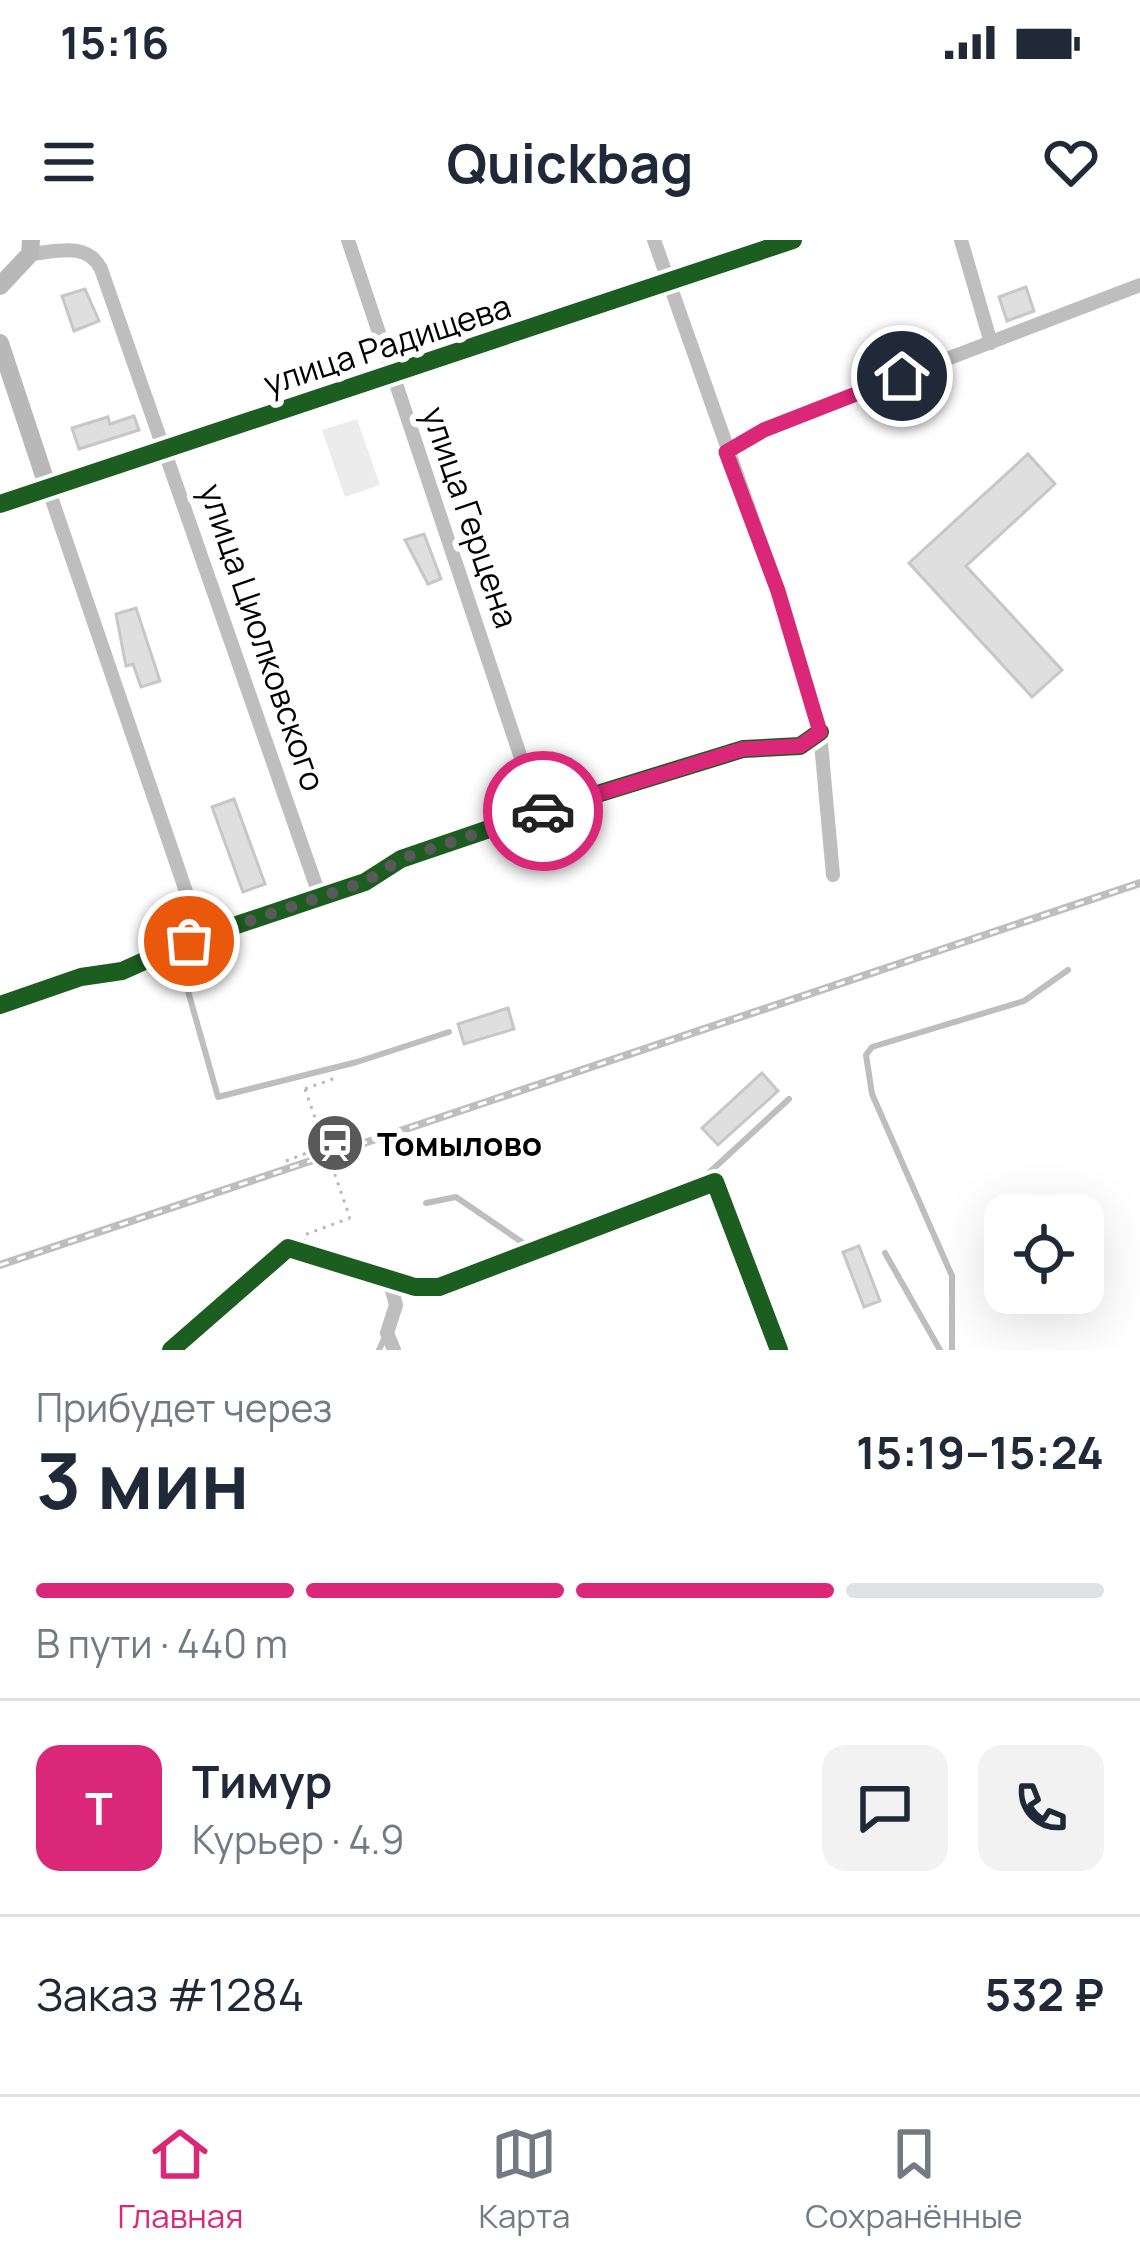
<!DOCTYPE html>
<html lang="ru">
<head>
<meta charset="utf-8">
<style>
	:root { --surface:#fff; --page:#f2f2f3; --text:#1f2937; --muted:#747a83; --line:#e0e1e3; --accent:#db2777 }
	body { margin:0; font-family:Manrope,sans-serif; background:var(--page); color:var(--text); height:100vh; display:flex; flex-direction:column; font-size:45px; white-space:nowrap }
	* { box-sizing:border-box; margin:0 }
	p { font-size:39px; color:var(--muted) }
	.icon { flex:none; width:66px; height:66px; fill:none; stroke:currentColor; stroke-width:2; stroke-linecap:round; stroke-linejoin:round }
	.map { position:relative; height:1110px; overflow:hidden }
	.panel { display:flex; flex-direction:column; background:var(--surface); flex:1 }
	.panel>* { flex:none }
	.fabs { position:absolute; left:984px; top:954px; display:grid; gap:24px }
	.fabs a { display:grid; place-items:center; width:120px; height:120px; border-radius:24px; background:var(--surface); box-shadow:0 12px 48px #0002; font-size:60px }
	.pin { position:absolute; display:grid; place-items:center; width:102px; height:102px; color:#fff; margin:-51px; border:6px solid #fff; border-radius:50%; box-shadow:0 3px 12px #0007 }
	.courier { position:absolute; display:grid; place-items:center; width:120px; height:120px; margin:-60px; border:9px solid #db2777; border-radius:50%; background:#fff; color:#222; box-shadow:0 3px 15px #0007 }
	.head em { font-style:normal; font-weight:700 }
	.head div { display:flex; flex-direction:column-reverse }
	.head { display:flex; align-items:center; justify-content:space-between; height:204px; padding:0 36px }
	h1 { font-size:78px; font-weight:700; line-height:90px }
	.bar { display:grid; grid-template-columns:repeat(4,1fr); gap:18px 12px; align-content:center; height:144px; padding:0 36px }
	.bar i { height:15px; border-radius:9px; background:var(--line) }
	.bar .selected { background:var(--accent) }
	.bar p { grid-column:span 4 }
	.line { display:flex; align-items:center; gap:30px; padding:0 36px; border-top:3px solid var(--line) }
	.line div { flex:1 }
	.round { display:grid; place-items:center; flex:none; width:126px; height:126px; border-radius:24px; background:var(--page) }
	.status { display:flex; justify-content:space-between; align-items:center; height:84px; padding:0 60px; background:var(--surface); direction:ltr }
	.status svg { height:33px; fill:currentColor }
	header { display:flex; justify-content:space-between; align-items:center; height:156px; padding:0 36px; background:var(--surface); font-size:54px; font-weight:700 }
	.dock { display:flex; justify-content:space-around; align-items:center; height:168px; border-top:3px solid var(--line); background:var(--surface); font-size:33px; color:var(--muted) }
	.dock a { display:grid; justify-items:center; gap:6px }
	.dock .selected { color:var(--accent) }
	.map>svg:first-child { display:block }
</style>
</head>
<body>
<div class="status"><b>15:16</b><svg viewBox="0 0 49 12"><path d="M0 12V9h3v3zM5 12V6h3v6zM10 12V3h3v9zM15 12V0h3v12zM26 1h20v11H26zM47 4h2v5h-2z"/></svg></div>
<header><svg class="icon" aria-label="menu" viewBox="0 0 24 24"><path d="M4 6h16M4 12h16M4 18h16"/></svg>Quickbag<svg class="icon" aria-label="heart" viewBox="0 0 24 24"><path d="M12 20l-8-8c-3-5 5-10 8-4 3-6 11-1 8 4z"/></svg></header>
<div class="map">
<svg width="1140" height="1110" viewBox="0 0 1140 1110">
	<rect width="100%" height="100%" fill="#fff"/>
	<!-- green -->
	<path fill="#ececec" d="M357 179 380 245 345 257 322 190Z"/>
	<!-- building -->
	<path fill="#dfdfdf" stroke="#c7c7c7" stroke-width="3" d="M1026 47 1034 71 1007 81 999 57Z
		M85 49 99 81 74 91 62 56Z
		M134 176 139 190 79 209 72 188 108 177 110 184Z
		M1028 214 1055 244 966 326 1062 430 1032 457 909 323Z
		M424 294 441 339 428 344 405 300Z
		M136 368 160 441 141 447 133 424 126 426 116 374Z
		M234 559 265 644 243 652 212 567Z
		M508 768 514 789 464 804 458 784Z
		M762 833 778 851 718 905 702 888Z
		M859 1006 880 1061 864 1067 843 1012Z"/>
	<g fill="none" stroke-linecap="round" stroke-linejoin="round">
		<!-- path -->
		<path stroke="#b9b9b9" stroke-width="3" stroke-dasharray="3 6" stroke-linecap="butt" d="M305 849 338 837
			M286 921 325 906
			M304 1002V995L350 978"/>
		<!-- lane -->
		<path stroke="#bebebe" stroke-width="6" d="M188 704 184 737 218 857 357 822 449 792
			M699 942 789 859
			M426 963 456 957 532 1009
			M885 1013 940 1110
			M379 1110 385 1097
			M952 1110V1036L872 854 866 815 872 807 1024 761 1068 730"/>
		<!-- street -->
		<path stroke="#bebebe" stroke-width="14" d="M348 0 539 572
			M654 0 778 351 820 492 833 635
			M961 0 991 103
			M30 14C56 12 87 1 101 29L320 657
			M726 212 764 189 1140 45
			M0 264 48 248 193 672 189 701
			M0 765 81 737 122 731 189 701 365 642 401 619 539 572 743 509 800 506 820 492
			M388 1036 396 1065 387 1093 394 1110
			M171 1110 288 1008 415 1047H439L715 942 779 1110"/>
		<!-- secondary -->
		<path stroke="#b8b8b8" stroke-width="18" d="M0 46 30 14 31 0
			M0 103 48 248 793 0"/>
		<defs>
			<path id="rail" d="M0 1025 1140 643"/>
		</defs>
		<!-- rail casing -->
		<use href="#rail" stroke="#bebebe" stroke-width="8"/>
		<!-- rail -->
		<use href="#rail" stroke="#fff" stroke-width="3" stroke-dasharray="9" stroke-linecap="butt"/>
		<!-- path-bridge -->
		<path stroke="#b9b9b9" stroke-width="3" stroke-dasharray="3 6" stroke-linecap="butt" d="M305 849 350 978"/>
		<defs>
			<path id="cycleway" d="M0 264 793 0
				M0 765 81 737 122 731 189 701 365 642 401 619 539 572 743 509 800 506 820 492
				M171 1110 288 1008 415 1047H439L715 942 779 1110"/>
		</defs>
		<!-- cycleway casing -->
		<use href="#cycleway" stroke="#fff" stroke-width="26"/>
		<!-- cycleway -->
		<use href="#cycleway" stroke="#1b5e20" stroke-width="18"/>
	</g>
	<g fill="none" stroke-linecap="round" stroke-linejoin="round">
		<!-- done -->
		<path stroke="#595959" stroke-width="12" stroke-dasharray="0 21.6" d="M189 701 365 642 401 619 543 571"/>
		<!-- route -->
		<path stroke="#db2777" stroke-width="15" d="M543 571 743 509 800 506 820 492 778 351 726 212 764 190 902 136"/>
	</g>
	<!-- icons -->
	<defs>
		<symbol id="station-disc" viewBox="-11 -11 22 22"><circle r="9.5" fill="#595959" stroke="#fff"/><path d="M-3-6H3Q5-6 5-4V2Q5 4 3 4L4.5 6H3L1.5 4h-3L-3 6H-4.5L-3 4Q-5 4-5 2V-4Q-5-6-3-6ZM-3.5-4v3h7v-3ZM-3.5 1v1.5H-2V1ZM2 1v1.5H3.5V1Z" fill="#fff"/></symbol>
	</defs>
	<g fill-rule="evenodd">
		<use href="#station-disc" x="302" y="870" width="66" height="66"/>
	</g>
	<g text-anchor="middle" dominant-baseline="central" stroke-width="12" stroke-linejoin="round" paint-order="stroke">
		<!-- street labels -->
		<g font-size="33" fill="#000" stroke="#fff">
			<text transform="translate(387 104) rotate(-18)">улица Радищева</text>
			<text transform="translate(471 277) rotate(71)">улица Герцена</text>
			<text transform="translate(263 397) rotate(71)">улица Циолковского</text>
		</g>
		<!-- poi labels -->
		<g font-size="33" font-weight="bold" fill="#000" stroke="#fff" text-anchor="start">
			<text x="377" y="903">Томылово</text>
		</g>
	</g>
</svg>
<div class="fabs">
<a><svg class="icon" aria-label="locate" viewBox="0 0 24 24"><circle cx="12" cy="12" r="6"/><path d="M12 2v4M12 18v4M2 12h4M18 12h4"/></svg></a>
</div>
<div class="pin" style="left:189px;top:701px;background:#ea580c"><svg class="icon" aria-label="bag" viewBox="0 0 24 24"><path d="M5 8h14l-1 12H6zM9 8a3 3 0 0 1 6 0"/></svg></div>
<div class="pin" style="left:902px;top:136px;background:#1f2937"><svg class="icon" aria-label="home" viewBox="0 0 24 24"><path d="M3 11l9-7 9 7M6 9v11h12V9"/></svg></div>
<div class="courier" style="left:543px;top:571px"><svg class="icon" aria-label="car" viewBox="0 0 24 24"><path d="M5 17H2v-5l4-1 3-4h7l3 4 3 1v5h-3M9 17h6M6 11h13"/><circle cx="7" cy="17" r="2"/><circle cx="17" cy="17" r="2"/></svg></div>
</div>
<section class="panel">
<div class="head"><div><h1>3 мин</h1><p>Прибудет через</p></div><em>15:19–15:24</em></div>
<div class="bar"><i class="selected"></i><i class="selected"></i><i class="selected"></i><i></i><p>В пути · 440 m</p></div>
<div class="line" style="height:216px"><b class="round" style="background:var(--accent);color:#fff">Т</b><div><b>Тимур</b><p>Курьер · 4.9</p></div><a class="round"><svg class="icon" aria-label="chat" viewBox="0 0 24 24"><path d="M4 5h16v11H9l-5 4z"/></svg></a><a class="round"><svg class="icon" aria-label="phone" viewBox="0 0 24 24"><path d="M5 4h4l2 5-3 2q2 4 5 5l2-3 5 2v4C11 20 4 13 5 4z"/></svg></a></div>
<div class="line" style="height:156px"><div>Заказ #1284</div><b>532 ₽</b></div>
</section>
<nav class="dock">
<a class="selected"><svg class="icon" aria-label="home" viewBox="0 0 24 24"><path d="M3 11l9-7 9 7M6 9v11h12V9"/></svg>Главная</a>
<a><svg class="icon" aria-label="map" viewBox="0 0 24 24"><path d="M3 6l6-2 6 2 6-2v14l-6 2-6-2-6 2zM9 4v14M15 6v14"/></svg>Карта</a>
<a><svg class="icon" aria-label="saved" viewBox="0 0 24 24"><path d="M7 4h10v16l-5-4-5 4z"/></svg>Сохранённые</a>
</nav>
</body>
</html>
